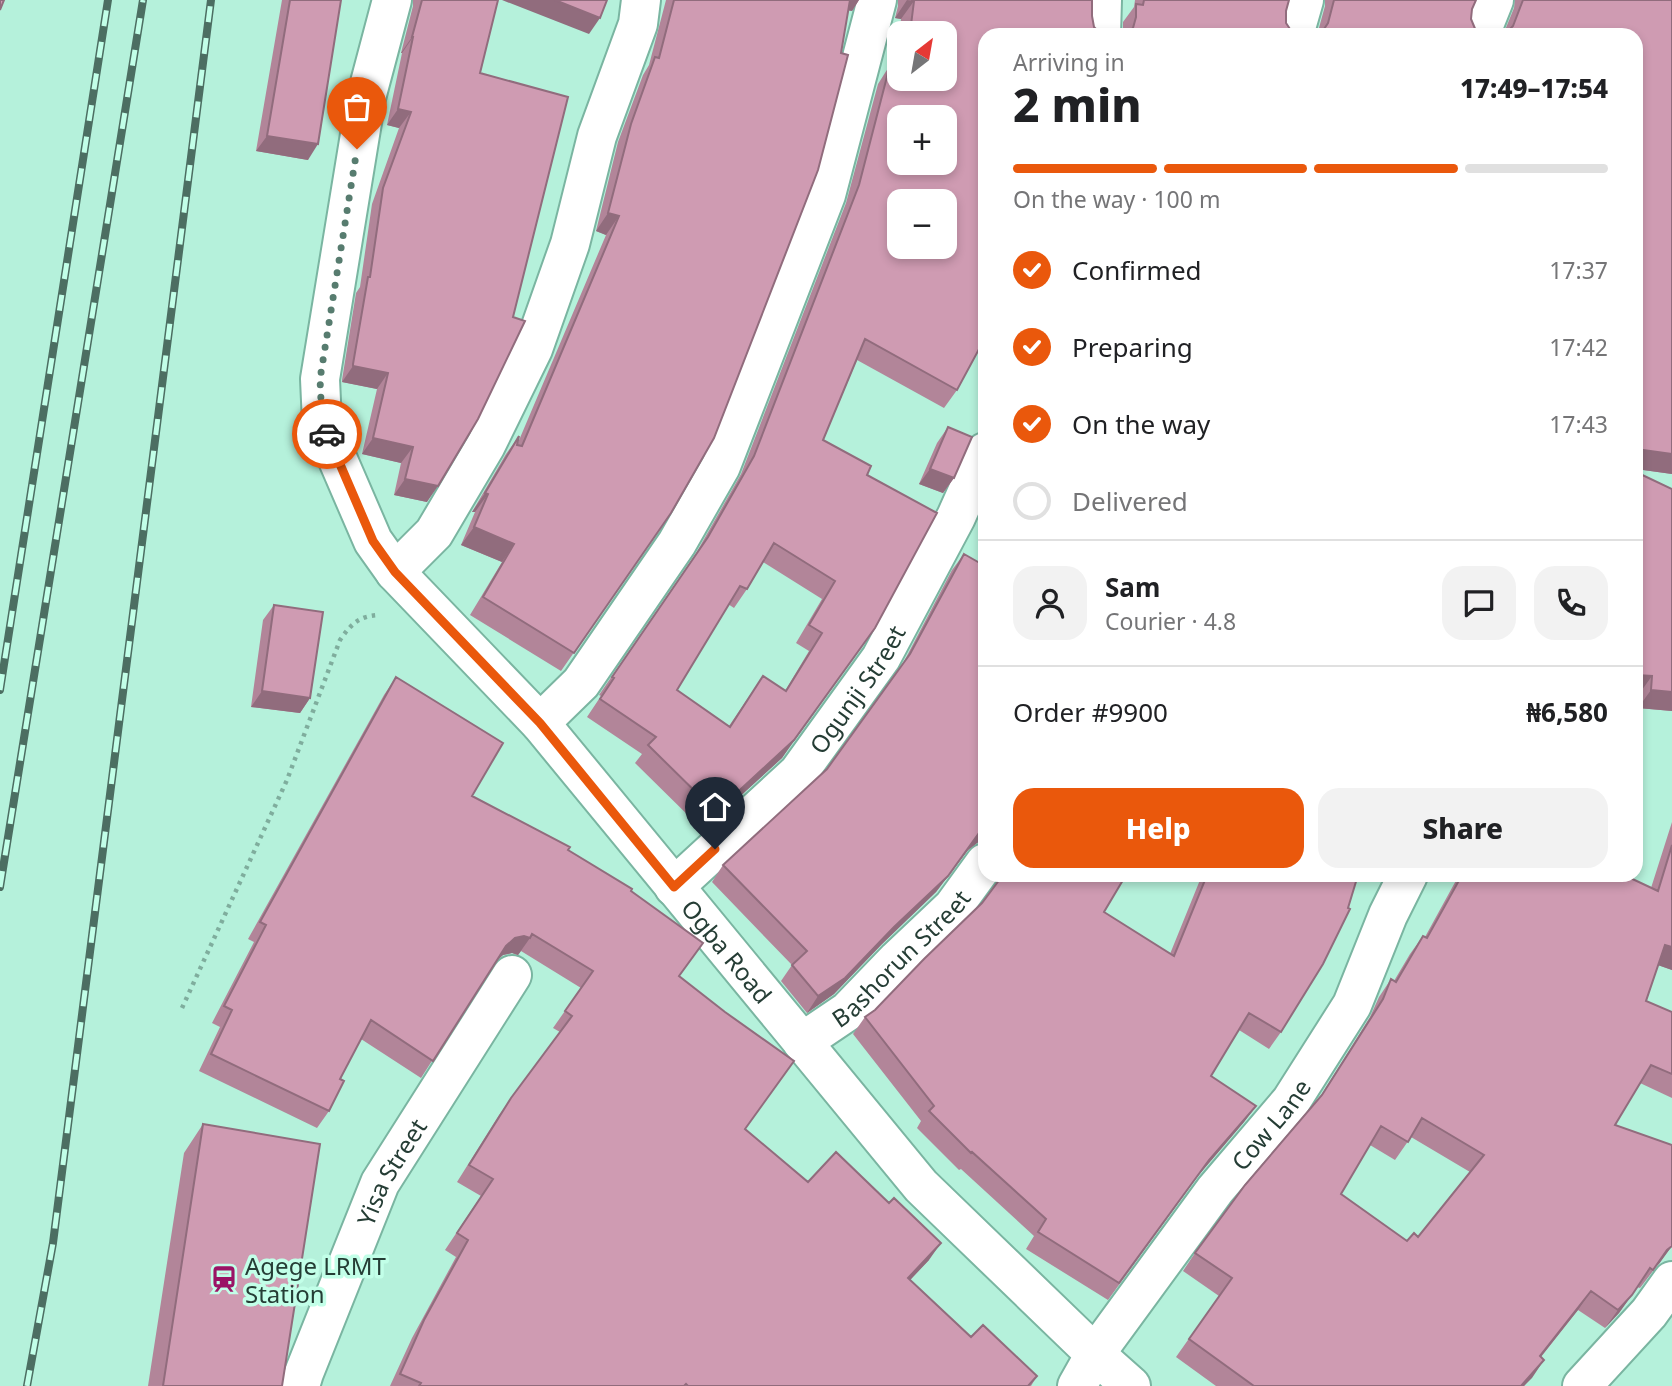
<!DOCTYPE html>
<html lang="en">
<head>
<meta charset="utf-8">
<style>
	:root { --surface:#fff; --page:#f2f2f2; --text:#202124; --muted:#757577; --line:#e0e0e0; --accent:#ea580c }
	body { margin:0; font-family:"Noto Sans",sans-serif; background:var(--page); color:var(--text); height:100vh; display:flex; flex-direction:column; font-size:26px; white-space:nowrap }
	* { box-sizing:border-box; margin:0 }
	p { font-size:23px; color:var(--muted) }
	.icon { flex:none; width:38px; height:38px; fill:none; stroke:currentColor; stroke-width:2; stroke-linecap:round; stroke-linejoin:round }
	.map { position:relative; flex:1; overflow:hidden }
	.side { position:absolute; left:978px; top:28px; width:665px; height:854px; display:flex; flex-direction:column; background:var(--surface); border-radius:21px; box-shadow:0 4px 10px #0003 }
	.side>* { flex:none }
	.needle { width:46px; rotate:31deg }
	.tools { position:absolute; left:887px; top:21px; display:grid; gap:14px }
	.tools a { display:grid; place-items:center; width:70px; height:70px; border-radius:14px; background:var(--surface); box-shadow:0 4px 10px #0003; font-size:35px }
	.pin { position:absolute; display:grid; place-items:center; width:60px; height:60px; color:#fff; margin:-72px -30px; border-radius:50% 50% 50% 0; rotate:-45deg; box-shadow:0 0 7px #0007 }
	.pin .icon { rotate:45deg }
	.courier { position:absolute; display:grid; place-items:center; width:70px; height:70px; margin:-35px; border:5px solid #ea580c; border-radius:50%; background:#fff; color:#222; box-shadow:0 2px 9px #0007 }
	.head em { font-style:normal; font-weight:800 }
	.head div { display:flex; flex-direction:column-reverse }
	.head { display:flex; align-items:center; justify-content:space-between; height:119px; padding:0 35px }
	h1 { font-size:46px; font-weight:800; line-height:52px }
	.bar { display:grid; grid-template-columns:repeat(4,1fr); gap:10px 7px; align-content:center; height:84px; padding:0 35px }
	.bar i { height:9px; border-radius:5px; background:var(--line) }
	.bar .selected { background:var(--accent) }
	.bar p { grid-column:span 4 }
	.line { display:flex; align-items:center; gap:18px; padding:0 35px; border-top:2px solid var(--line) }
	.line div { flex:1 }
	.round { display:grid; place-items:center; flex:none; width:74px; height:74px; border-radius:21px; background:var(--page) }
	ol { padding:0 35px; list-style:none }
	li { display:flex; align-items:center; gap:21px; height:77px }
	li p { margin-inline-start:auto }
	li .icon { padding:7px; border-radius:50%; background:var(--accent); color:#fff; stroke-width:4 }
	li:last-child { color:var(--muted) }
	li i { width:38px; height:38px; border:4px solid var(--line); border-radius:50% }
	.cta { display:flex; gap:14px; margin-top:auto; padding:14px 35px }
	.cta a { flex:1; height:80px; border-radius:21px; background:var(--accent); color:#fff; font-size:28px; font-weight:800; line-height:80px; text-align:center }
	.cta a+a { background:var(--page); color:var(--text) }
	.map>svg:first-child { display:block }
</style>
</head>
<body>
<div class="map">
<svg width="1672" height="1386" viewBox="0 0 1672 1386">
	<rect width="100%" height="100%" fill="#b5f1db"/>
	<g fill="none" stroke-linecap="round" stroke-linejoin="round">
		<defs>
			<g id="minor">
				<path d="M1101 35 1102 0"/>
				<path d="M1294 35 1304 0"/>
				<path d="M1480 35 1494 0"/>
				<path d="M395 572 434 533 486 445 533 349 570 244 597 136 638 24 641 0"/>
				<path d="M540 723 581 683 677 543 721 466 826 195 877 0"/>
				<path id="s1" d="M674 887 798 773 881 658 956 517 985 452"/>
				<path id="s2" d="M802 1042 848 1011 897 960 953 907 985 863"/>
				<path id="s3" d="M300 1386 304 1373 380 1183 512 975"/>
				<path id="s4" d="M1077 1386 1095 1354 1215 1190 1291 1101 1352 1005 1388 915 1408 875"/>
				<path d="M1582 1386 1649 1313 1672 1281"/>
			</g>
			<g id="secondary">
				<path id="s5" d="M392 0 366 98 320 379 322 423 373 541 395 572 540 723 921 1186 1095 1354 1131 1386"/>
			</g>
		</defs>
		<!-- minor casing -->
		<use href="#minor" stroke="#7ab5a1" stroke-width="42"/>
		<!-- secondary casing -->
		<use href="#secondary" stroke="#7ab5a1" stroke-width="42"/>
		<!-- path -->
		<path stroke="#7fad9d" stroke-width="4.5" stroke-dasharray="3.5 5" stroke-linecap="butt" d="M182 1008 287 780 340 640C351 624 359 616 379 615"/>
		<!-- minor -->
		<use href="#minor" stroke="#fff" stroke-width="38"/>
		<!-- secondary -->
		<use href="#secondary" stroke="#fff" stroke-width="38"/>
		<defs>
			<path id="rail" d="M0 690 108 0
				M0 887 143 0
				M27 1386 53 1243 211 0"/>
		</defs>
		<!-- rail casing -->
		<use href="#rail" stroke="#4c6e62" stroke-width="8"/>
		<!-- rail -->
		<use href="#rail" stroke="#c2ffe8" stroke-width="5" stroke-dasharray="16" stroke-linecap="butt"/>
	</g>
	<!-- wall -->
	<path fill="#b28599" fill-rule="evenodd" d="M282 0H341L308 160 256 151Z
		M413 0H498L480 73 427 502 394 495 401 463 362 454 377 389 342 382V380L356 293 360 287 372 204 399 128 387 125 402 53H401L413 6Z
		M666 0H859L852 11 848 10 671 513 561 671 470 615 502 562 461 545 475 512H472L506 454 519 436 517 445 606 235 596 231 618 142 643 75 649 65Z
		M898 0H1092L985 35 957 390 944 408 857 360 823 440 867 475 937 513 782 758 703 830 635 763 642 754 587 717 601 696 599 695 695 555 741 474 846 203 878 84 890 65 895 67 901 19 895 18 898 6ZM900 33H945L900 79ZM763 562 822 599 796 643 809 651 785 691 763 676 729 726 677 690 728 604 734 608 747 589Z
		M1135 0H1289L1286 11V23L1292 32 1296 35H1123V22L1134 7Z
		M1325 0H1476L1317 35 1325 6Z
		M1515 0H1672V474L1636 469V35H1503L1514 8Z
		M948 427 954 478 943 493 919 484 937 443Z
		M1636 472 1672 711 1638 708 1639 694H1636Z
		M964 554 977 843 968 850 936 892 882 944 834 994 807 1013 781 981 792 965 712 882 723 865 827 769 900 669 952 570Z
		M274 605 310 698 300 713 251 707 263 620Z
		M396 677 472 796 568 850 631 891 679 976 745 1129 808 1182 929 1260 910 1280 971 1337 1037 1376 1031 1386H390L412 1338 456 1257 445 1250 481 1196 457 1182 499 1115 560 1032 553 1028 581 988 521 951 518 955 512 953 503 955 496 961 421 1078 361 1039 340 1079 329 1111 317 1128 199 1071 220 1027 212 1023 254 942 248 939 384 695Z
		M1672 822V970L1658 965 1646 1001 1672 1012V1098L1640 1083 1615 1125 1672 1246 1640 1288 1637 1287 1619 1313 1605 1328 1578 1310 1541 1357 1544 1360 1524 1386H1216L1176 1357 1219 1296 1183 1271 1195 1253 1318 1100 1370 1017 1379 997 1391 979 1394 981 1410 954 1423 936 1425 937 1459 875H1624L1651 888ZM1411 1137 1470 1172 1418 1237 1407 1241 1341 1194 1370 1145 1395 1160Z
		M1202 875H1358L1281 1032 1269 1049 1239 1030 1211 1076 1256 1106 1244 1122 1197 1177 1108 1300 1026 1249 1034 1236 961 1169 959 1170 917 1128 921 1121 853 1034 865 1017 875 1010 982 903 1104 912 1170 954Z
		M203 1124 282 1386H148L184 1153Z"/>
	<!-- shaded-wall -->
	<path fill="#916c7d" d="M502 0H555L600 18 589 34Z
		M845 0H859L852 11 839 9Z
		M907 0 914 1 901 19 895 18Z
		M412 37H413L402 53H401Z
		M398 109 411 112 399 128 387 125Z
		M267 136 318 144 308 160 256 151Z
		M608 213 619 216 606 235 596 231Z
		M353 366 388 373 377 389 342 382Z
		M373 438 413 447 401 463 362 454Z
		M1636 449 1672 454V474L1636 469Z
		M930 469 954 478 943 493 919 484Z
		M405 479 438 486 427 502 394 495Z
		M485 493 488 494 475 512H472Z
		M474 527 514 544 502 562 461 545Z
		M862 646 782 758 703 830 716 812Z
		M1636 675 1652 676 1639 694H1636Z
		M1651 690 1672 692V711L1638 708Z
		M262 691 310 698 300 713 251 707Z
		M985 829V841L977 843 968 850 936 892 882 944 834 994 807 1013 818 996 979 833Z
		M524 936 530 938 518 955 512 953 503 955 494 963 506 946 515 938Z
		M1665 945 1672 947V970L1652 963Z
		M1256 1106 1244 1122 1197 1177 1108 1300 1209 1160Z
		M941 1243 929 1260 896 1295 908 1278Z
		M1672 1246 1659 1264 1654 1268 1640 1288 1667 1250Z
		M1591 1291 1578 1310 1527 1374 1540 1356Z
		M1632 1295 1619 1313 1605 1328 1618 1310Z
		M1544 1360 1532 1378 1524 1386H1521Z"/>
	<!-- building -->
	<path fill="#cf9bb2" stroke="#916c7d" stroke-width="2" fill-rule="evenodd" d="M0 0H4L0 10Z
		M290 0H341L318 144 267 136Z
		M422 0H498L480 73 568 97 513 317 525 321 478 419 438 486 405 479 413 447 373 438 388 373 353 366V364L368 277H370L383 188 411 112 398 109 413 37H412Z
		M555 0H607L600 18Z
		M674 0H850L841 53 848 55 818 170 714 438 671 513 574 653 483 597 514 544 474 527 488 494 485 493 519 436 517 445 522 446 619 216 608 213 631 124 655 57 659 58Z
		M911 0H1092V16L1094 27 1102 35H985V338L957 390 865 339 823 440 871 466 867 475 937 513 875 628 794 740 716 812 648 745 656 737 600 699 614 678 612 677 708 537 754 456 859 185 890 65 900 68V79H945V33H910L914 1ZM900 117H945V163H900ZM900 201H945V247H900ZM774 543 835 581 809 625 822 633 786 691 763 676 730 727 677 690 740 586 747 589Z
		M1144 0H1289L1286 11V23L1292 32 1296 35H1125L1133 28 1136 17V4L1143 5Z
		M1334 0H1476L1472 9 1471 19 1476 31 1482 35H1317L1322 32 1328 23Z
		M1523 0H1672V454L1636 449V35H1504L1513 26Z
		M948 427 972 437 954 478 930 469Z
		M1636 472 1672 489V692L1651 690 1652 676 1636 675Z
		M964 554 985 566V829L979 833 948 876 894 927 845 978 818 996 792 965 807 951 723 865 827 769 910 654Z
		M274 605 323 612 310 698 262 691Z
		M396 677 503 743 472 796 570 847 568 850 632 889 631 891 703 943 679 976 725 1012 794 1061 745 1129 808 1182 836 1152 889 1203 894 1198 941 1243 908 1278 971 1337 983 1325 1037 1376 1028 1386H688L686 1384 684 1386H419L421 1383 400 1374 424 1320 468 1240 457 1233 493 1179 469 1165 511 1098 572 1016 565 1011 593 971 532 934 530 938 524 936 515 938 506 946 433 1061 371 1020 340 1079 344 1081 329 1111 211 1054 232 1010 224 1006 266 925 260 922Z
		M1672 845V947L1665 945 1646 1001 1672 1012V1074L1651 1065 1615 1125 1672 1145V1246L1667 1250 1653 1270 1650 1268 1632 1295 1618 1310 1591 1291 1540 1356 1544 1360 1521 1386H1254L1189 1339 1232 1278 1195 1253 1245 1185 1322 1095 1383 999 1391 979 1396 982 1423 936 1427 938 1462 875H1624L1658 891ZM1422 1118 1484 1155 1418 1237 1414 1233 1407 1241 1341 1194 1381 1126 1408 1142Z
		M1003 875H1126L1104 912 1174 956 1207 875H1358L1348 908 1350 909 1323 964 1281 1032 1249 1013 1211 1076 1256 1106 1209 1160 1119 1283 1038 1232 1046 1219 972 1152 971 1153 929 1111 934 1106 865 1017 875 1010 924 959 982 903Z
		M203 1124 320 1144 282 1386H163Z"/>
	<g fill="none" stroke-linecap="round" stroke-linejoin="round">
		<!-- done -->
		<path stroke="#577c6f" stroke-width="7" stroke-dasharray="0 12.6" d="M327 434 322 423 320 379 357 149"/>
		<!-- route -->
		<path stroke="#ea580c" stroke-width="9" d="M327 434 373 541 395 572 540 723 674 887 715 849"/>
	</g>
	<!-- icons -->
	<defs>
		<symbol id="station-bare" viewBox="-9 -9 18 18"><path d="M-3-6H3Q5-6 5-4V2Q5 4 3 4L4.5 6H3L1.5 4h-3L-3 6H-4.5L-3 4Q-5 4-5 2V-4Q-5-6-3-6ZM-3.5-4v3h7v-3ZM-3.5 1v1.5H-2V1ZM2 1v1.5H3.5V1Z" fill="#9a1365" stroke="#c2ffe8" stroke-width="2.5" paint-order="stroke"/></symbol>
	</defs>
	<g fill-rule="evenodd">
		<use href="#station-bare" x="205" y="1260" width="38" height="38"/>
	</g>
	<g text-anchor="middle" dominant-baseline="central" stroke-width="7" stroke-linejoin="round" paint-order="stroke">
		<!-- street labels -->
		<g font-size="24" fill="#253d35" stroke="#c2ffe8">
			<text stroke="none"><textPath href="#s1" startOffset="271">Ogunji Street</textPath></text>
			<text stroke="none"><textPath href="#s5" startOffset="1101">Ogba Road</textPath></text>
			<text stroke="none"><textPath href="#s2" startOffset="130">Bashorun Street</textPath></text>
			<text stroke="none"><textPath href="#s4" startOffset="326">Cow Lane</textPath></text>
			<text stroke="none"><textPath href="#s3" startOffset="233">Yisa Street</textPath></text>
		</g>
		<!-- poi labels -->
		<g font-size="24" fill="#253d35" stroke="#c2ffe8" text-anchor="start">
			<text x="245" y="1265">Agege LRMT<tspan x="245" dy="28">Station</tspan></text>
		</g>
	</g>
</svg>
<div class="tools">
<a><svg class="needle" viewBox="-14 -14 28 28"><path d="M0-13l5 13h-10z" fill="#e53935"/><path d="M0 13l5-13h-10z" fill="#757577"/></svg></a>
<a>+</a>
<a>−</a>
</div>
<div class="pin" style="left:357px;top:149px;background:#ea580c"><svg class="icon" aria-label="bag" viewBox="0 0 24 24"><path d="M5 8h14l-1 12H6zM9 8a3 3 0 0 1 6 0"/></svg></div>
<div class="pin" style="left:715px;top:849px;background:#1f2937"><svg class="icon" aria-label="home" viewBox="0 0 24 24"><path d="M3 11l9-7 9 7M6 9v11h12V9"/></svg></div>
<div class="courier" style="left:327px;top:434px"><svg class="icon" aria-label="car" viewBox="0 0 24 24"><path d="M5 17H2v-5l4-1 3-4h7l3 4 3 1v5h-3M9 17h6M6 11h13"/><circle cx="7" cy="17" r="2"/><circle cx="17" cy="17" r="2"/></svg></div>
<section class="side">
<div class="head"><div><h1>2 min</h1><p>Arriving in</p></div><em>17:49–17:54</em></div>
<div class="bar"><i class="selected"></i><i class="selected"></i><i class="selected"></i><i></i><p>On the way · 100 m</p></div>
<ol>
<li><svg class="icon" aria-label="check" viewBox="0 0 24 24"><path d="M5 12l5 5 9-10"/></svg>Confirmed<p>17:37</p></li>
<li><svg class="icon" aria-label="check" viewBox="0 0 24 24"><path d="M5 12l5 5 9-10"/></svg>Preparing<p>17:42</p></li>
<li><svg class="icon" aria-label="check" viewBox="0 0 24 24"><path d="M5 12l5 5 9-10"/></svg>On the way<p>17:43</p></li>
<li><i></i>Delivered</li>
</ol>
<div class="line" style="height:126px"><a class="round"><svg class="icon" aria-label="person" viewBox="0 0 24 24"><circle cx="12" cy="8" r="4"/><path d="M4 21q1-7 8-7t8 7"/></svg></a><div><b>Sam</b><p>Courier · 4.8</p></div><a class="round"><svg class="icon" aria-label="chat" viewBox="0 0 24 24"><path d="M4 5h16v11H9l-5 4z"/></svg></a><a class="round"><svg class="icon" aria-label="phone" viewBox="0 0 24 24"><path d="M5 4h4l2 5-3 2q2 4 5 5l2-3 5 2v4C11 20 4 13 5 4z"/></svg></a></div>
<div class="line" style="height:91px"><div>Order #9900</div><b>₦6,580</b></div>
<div class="cta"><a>Help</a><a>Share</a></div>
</section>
</div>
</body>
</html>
